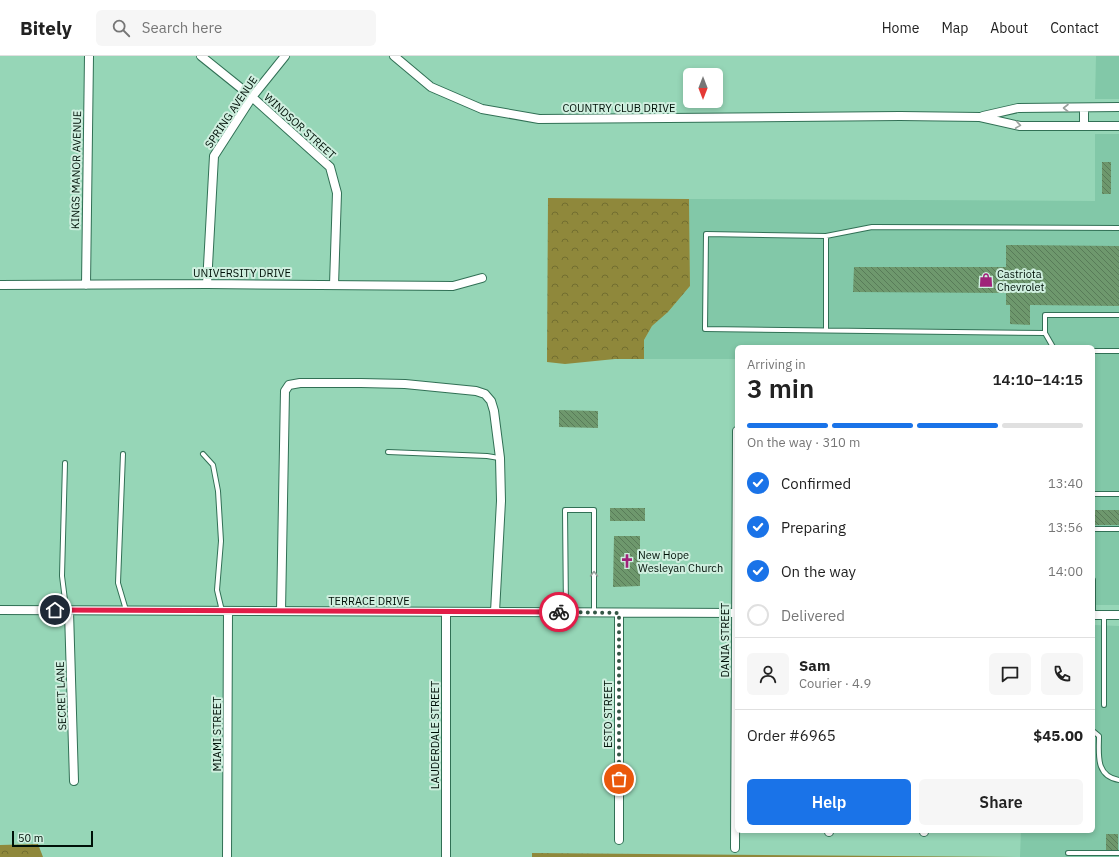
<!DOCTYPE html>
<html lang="en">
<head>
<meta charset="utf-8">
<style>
	:root { --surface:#fff; --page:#f6f6f6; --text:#222; --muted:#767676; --line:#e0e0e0; --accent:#1a73e8 }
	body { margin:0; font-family:"IBM Plex Sans",sans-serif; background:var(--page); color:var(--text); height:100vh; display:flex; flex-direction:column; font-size:15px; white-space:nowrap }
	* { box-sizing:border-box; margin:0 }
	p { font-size:13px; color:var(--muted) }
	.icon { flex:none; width:22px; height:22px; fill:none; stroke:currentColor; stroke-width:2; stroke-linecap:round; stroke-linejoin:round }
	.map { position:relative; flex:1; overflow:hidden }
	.drawer { position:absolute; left:735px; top:289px; width:360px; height:488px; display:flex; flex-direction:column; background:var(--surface); border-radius:6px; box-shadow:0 2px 6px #0003 }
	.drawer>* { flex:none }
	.needle { width:26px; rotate:180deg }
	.buttons { position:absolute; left:683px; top:12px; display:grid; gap:8px }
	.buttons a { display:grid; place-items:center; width:40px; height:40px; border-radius:6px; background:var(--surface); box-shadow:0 2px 6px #0003; font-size:20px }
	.scale { position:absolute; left:12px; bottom:10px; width:81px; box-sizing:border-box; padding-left:4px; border:2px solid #001108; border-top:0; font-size:11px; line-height:14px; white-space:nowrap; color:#001108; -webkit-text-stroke:3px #cfefdf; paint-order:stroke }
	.pin { position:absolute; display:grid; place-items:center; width:34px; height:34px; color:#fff; margin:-17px; border:2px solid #fff; border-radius:50%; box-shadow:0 1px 4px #0007 }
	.courier { position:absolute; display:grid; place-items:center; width:40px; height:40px; margin:-20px; border:3px solid #e11d48; border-radius:50%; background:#fff; color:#222; box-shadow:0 1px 5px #0007 }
	.summary em { font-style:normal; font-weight:600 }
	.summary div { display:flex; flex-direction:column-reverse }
	.summary { display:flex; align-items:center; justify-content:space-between; height:68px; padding:0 12px }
	h1 { font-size:26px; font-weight:600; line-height:30px }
	.bar { display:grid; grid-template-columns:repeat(4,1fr); gap:6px 4px; align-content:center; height:48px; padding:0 12px }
	.bar i { height:5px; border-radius:3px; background:var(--line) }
	.bar .current { background:var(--accent) }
	.bar p { grid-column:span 4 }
	.line { display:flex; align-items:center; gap:10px; padding:0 12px; border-top:1px solid var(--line) }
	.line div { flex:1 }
	.round { display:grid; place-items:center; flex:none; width:42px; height:42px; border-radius:6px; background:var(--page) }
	ol { padding:0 12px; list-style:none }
	li { display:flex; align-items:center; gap:12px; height:44px }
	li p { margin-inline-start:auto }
	li .icon { padding:4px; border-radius:50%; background:var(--accent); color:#fff; stroke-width:4 }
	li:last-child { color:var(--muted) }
	li i { width:22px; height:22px; border:2px solid var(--line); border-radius:50% }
	.button { display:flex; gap:8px; margin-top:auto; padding:8px 12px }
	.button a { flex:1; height:46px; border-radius:6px; background:var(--accent); color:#fff; font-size:16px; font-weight:600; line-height:46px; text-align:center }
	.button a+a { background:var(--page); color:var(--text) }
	header { display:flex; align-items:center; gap:24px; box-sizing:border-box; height:56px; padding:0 20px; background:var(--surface); border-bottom:1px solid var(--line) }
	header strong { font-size:19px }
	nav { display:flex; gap:22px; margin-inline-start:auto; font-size:14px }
	.search { width:280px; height:36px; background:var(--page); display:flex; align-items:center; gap:10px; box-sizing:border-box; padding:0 14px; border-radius:6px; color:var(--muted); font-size:15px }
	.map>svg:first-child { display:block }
</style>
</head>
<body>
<header>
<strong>Bitely</strong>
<div class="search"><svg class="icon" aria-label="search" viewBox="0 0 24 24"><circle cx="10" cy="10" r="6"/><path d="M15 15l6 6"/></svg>Search here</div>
<nav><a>Home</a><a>Map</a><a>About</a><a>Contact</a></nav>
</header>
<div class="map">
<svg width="1119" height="801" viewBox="0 0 1119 801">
	<defs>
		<pattern id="forest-crowns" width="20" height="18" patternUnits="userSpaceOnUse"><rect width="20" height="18" fill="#8f883b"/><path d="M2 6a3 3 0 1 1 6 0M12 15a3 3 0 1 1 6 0" fill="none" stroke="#726e30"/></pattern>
		<pattern id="building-back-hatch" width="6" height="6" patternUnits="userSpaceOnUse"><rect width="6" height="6" fill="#6e986d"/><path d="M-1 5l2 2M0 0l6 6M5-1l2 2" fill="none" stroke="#587b58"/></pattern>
	</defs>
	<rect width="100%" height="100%" fill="#96d6b7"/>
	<!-- built -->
	<path fill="#82c8a8" d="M1096 0H1119V43H1095Z
		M1095 78H1119V549H1093V291H737V303H644V284L652 270 668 256 690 230 689 143 1095 145Z
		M1093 569 1119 570V801H1020L1021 775H1093Z"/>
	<!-- forest -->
	<path fill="url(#forest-crowns)" d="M548 142 689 143 690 230 668 256 652 270 644 284V303H615L565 308 547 306Z
		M38 788 43 801H0V789Z
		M532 797 1020 801H1059H532Z"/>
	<!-- building -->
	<path fill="url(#building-back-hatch)" d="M1102 106H1111V138H1102Z
		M1006 189 1119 190V250L1030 249V269L1010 268V249H1006V237L853 236 854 211H1006Z
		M559 354 598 355V372L559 371Z
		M610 452H645V465H610Z
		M1093 454H1119V469H1093Z
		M614 480H640V530L613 531Z
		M1106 778H1118V794H1106Z"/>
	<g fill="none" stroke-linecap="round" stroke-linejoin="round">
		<defs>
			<path id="service" d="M826 180V274
				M1045 277 705 273 706 178 826 180 872 171 1119 172
				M1053 291 1045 277V259H1119
				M1093 295H1119
				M388 396 487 400 499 402
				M123 398 118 527 126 554
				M203 398 213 409 218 435 221 485 217 534 222 555
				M65 407 62 520 65 544 69 554
				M1093 438H1119
				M1093 473H1119
				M1093 524V559
				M566 556 565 454H594V556
				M1104 649V559
				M1093 675 1099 680C1099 698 1095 720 1119 724
				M1068 797H1119"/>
			<path id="minor" d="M201 0 252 41 330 111 337 137 334 229
				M394 0 431 31 482 53 539 63 900 60 980 61 1020 70H1119
				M983 60 1018 52 1119 51
				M1084 70V52
				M207 228 214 100 252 41 285 0
				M0 229 207 228 453 230 482 222
				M86 229 89 0
				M0 554 737 557
				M69 555 74 725
				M281 555 285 335 289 329 300 327H361L405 328 476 335 485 338 491 345 494 355 500 402 501 445 495 556
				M446 556V801
				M619 557V784
				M1093 559H1119
				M829 776V775
				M924 776V775
				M735 792 737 375
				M227 801 228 555"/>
		</defs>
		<!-- service casing -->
		<use href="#service" stroke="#317055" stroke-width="6"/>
		<!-- minor casing -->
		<use href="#minor" stroke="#317055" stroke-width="10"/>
		<!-- service -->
		<use href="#service" stroke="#fff" stroke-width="4"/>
		<!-- minor -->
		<use href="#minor" stroke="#fff" stroke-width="8"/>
	</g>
	<!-- one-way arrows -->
	<defs><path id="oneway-chevron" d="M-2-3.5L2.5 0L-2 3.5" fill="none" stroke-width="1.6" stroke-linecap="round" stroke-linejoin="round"/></defs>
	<g stroke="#99a09c">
		<use href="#oneway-chevron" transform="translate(1066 52) rotate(180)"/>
		<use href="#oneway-chevron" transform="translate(1018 69) rotate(8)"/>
		<use href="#oneway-chevron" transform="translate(594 518) rotate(-90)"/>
	</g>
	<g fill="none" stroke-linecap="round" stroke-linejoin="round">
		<!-- done -->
		<path stroke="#345645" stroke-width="4" stroke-dasharray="0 7.2" d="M559 556 619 557V723"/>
		<!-- route -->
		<path stroke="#e11d48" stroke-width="5" d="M55 554 559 556"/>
	</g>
	<!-- icons -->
	<defs>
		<symbol id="shop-bare" viewBox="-9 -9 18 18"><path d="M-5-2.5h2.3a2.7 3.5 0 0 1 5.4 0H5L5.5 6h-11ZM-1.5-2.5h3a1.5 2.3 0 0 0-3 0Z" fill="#9f2379" stroke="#cfefdf" stroke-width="2.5" paint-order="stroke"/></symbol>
		<symbol id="church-bare" viewBox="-9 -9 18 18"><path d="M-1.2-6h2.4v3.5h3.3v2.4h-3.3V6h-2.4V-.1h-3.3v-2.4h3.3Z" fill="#9f2379" stroke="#cfefdf" stroke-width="2.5" paint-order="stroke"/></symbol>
	</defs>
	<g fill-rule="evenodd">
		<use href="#shop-bare" x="976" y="214" width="20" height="20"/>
		<use href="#church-bare" x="617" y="495" width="20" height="20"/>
	</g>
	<g text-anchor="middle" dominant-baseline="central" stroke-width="4" stroke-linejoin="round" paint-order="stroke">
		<!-- street labels -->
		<g font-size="11" fill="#001108" stroke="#cfefdf">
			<text x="619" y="52">COUNTRY CLUB DRIVE</text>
			<text transform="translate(231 56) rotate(-56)">SPRING AVENUE</text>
			<text transform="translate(300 70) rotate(42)">WINDSOR STREET</text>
			<text transform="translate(76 114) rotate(-89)">KINGS MANOR AVENUE</text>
			<text x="242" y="217">UNIVERSITY DRIVE</text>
			<text x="369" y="545">TERRACE DRIVE</text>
			<text transform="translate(725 584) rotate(-90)">DANIA STREET</text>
			<text transform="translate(61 640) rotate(-92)">SECRET LANE</text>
			<text transform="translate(608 658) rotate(-90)">ESTO STREET</text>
			<text transform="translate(217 678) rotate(-90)">MIAMI STREET</text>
			<text transform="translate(435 679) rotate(-90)">LAUDERDALE STREET</text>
		</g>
		<!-- poi labels -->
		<g font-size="11" fill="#001108" stroke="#cfefdf" text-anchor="start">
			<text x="997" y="218">Castriota<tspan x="997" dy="13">Chevrolet</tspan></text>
			<text x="638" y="499">New Hope<tspan x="638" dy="13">Wesleyan Church</tspan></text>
		</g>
	</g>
</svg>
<div class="buttons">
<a><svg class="needle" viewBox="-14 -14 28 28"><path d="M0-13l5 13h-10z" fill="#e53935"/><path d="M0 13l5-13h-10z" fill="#767676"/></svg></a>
</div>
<div class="scale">50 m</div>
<div class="pin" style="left:619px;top:723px;background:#ea580c"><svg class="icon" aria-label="bag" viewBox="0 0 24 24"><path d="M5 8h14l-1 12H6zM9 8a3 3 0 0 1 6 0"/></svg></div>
<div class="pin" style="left:55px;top:554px;background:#1f2937"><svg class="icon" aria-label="home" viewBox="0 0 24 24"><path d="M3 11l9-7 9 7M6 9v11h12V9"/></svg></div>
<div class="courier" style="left:559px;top:556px"><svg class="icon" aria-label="bike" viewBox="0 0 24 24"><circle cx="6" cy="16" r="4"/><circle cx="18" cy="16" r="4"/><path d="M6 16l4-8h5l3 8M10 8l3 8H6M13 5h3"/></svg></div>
<section class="drawer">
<div class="summary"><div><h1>3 min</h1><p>Arriving in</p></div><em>14:10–14:15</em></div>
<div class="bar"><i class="current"></i><i class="current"></i><i class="current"></i><i></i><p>On the way · 310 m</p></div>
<ol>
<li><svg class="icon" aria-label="check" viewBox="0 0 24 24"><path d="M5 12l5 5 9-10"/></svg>Confirmed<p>13:40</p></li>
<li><svg class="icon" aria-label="check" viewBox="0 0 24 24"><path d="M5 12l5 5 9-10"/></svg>Preparing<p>13:56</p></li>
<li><svg class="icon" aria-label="check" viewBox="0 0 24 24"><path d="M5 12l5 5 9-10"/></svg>On the way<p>14:00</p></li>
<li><i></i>Delivered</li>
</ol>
<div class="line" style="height:72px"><a class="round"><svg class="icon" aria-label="person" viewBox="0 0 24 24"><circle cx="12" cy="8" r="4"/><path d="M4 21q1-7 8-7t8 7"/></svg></a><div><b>Sam</b><p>Courier · 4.9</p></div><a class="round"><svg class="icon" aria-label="chat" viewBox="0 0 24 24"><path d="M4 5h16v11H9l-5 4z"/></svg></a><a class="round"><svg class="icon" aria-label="phone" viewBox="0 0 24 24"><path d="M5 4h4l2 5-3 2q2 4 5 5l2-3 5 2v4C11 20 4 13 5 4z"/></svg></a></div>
<div class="line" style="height:52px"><div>Order #6965</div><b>$45.00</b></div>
<div class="button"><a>Help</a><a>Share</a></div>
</section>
</div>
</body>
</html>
